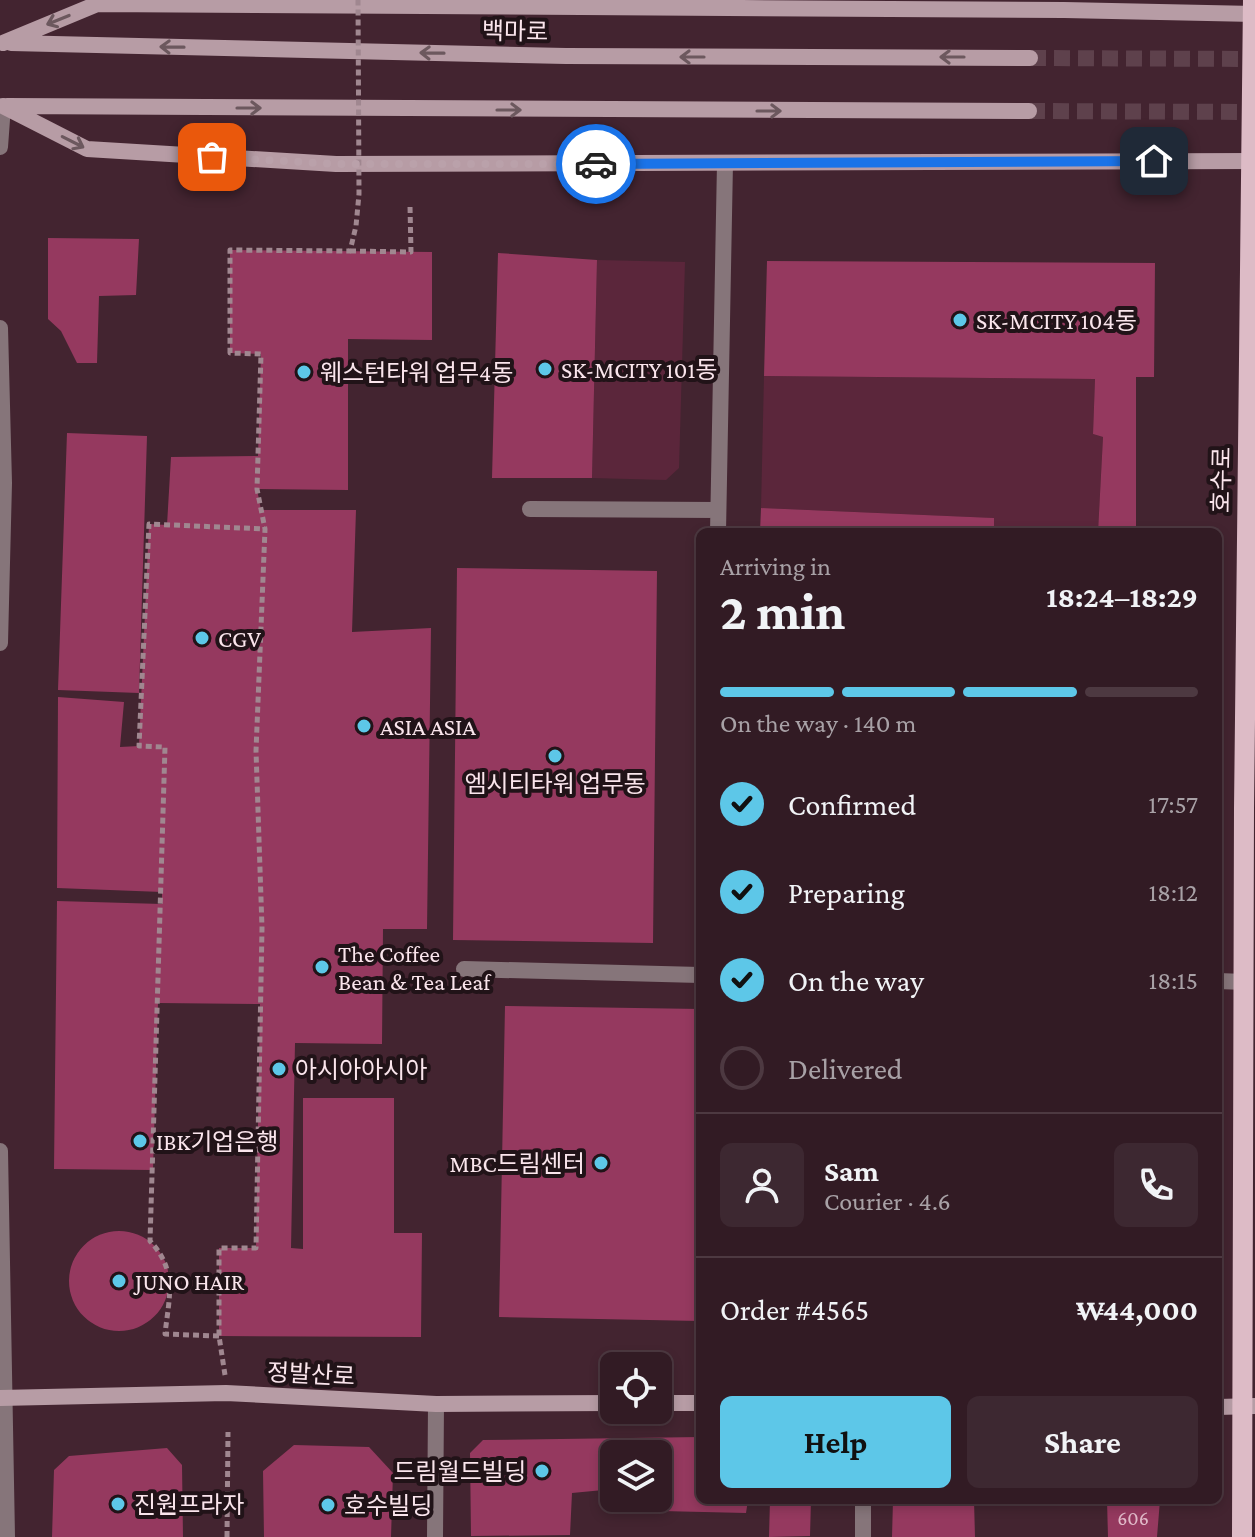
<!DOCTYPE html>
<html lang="en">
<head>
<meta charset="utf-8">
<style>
	:root { --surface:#321b24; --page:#3d2831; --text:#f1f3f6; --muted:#a8a1a6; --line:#4d3941; --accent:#5dc7e8 }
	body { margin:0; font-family:"Crimson Pro","Noto Sans KR",serif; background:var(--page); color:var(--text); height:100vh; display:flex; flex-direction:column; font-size:30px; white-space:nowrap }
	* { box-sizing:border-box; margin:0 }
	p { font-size:26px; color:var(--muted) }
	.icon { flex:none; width:44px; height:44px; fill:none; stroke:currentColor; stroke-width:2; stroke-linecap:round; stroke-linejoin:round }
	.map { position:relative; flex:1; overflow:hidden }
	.sheet { position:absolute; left:696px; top:528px; width:526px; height:976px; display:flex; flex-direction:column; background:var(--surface); border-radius:12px; box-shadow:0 4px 12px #0003,0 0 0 2px var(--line) }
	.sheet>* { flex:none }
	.fabs { position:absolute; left:600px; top:1352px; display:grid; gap:16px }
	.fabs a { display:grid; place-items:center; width:72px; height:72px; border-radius:12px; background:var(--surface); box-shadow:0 4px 12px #0003,0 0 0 2px var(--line); font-size:40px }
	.pin { position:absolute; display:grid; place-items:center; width:68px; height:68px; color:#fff; margin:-34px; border-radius:16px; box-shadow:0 4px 12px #0006 }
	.courier { position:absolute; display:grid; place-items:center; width:80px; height:80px; margin:-40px; border:6px solid #1a73e8; border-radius:50%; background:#fff; color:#222; box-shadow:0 2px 10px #0007 }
	.headline em { font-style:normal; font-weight:700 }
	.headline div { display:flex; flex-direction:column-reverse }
	.headline { display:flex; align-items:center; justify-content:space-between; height:136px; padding:0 24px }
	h1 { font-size:52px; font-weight:700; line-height:60px }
	.bar { display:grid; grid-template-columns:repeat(4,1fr); gap:12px 8px; align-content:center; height:96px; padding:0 24px }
	.bar i { height:10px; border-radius:6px; background:var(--line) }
	.bar .active { background:var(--accent) }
	.bar p { grid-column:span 4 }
	.line { display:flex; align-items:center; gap:20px; padding:0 24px; border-top:2px solid var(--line) }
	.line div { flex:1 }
	.round { display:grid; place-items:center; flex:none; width:84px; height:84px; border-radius:12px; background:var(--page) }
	ol { padding:0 24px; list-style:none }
	li { display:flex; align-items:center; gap:24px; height:88px }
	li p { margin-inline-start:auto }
	li .icon { padding:8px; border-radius:50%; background:var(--accent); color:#111; stroke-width:4 }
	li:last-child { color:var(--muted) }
	li i { width:44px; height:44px; border:4px solid var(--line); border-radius:50% }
	.button { display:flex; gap:16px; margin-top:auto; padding:16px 24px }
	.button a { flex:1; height:92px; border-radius:12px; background:var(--accent); color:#111; font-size:32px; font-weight:700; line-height:92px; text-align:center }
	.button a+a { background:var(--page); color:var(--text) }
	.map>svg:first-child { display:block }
</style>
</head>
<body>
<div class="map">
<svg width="1255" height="1537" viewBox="0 0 1255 1537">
	<rect width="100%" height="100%" fill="#432430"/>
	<!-- green -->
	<path fill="#5b263b" d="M597 260 685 262 679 468 666 480 592 478Z
		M764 376 1095 379 1093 434 1103 437 1098 532H994L993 518 761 508Z"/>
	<!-- building -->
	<path fill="#95395f" d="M48 238 139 239 136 295 99 296 97 363H77L61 331 48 319Z
		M230 250 432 252V340L348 339V490L257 489 261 510H356L352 632 431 628 427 929H383L382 1044 295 1043 291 1248 303 1249V1098H394V1233H422L421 1337 219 1336V1248H256L260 1004 158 1003 153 1170 54 1169 57 901 162 904V892L57 888 58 697 124 702 120 747 139 746 149 524 167 525 171 457 258 456 261 354 230 353Z
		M498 253 597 260 592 478H492Z
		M767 261 1155 263 1154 377H1136V532H1098L1103 437 1093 434 1095 379 764 376Z
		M67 433 147 436 139 693 58 690Z
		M761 508 994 518V532H760Z
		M457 568 657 571 653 943 453 940Z
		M505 1006 700 1009V1321L499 1317Z
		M69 1281a50 50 0 1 1 100 0a50 50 0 1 1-100 0Z
		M700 1437V1500H748L746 1513 661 1511V1500H658V1454H614V1489L572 1493 570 1535 471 1536 470 1453 483 1440Z
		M294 1445 369 1447 393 1473 391 1537H264L263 1471Z
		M167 1448 182 1465 183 1537H52L54 1470 69 1456Z
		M770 1500H811L810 1536 769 1537Z
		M893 1500H974L975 1537H892Z
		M1107 1500H1160L1157 1537H1108Z"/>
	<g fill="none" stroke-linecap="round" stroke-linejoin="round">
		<!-- secondary-tunnel -->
		<path stroke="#5e414c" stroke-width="16" stroke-dasharray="16 8" stroke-linecap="butt" d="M1030 58 1255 59
			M1029 111 1255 112"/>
		<!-- path -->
		<path stroke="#a08790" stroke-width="5" stroke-dasharray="6 4" stroke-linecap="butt" d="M350 251 411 252 410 206
			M219 1336 165 1334C169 1297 178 1271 150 1241L165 747 139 746 149 524 265 529
			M227 1537 228 1432"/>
		<!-- lane -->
		<path stroke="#86757a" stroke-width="16" d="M530 509 718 510
			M718 532 725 163
			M464 969 700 975
			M1218 981 1245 982"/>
		<!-- street -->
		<path stroke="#86757a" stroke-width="16" d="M0 147 3 106
			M0 328 4 483 0 643
			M0 1151 7 1537
			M435 1537 436 1404
			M863 1537V1500"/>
		<!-- secondary -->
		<path stroke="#b79ca5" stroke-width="16" d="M3 43 97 4 1064 10 1255 14
			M11 43 566 56 1030 58
			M3 106 87 149 336 164 1255 161
			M7 106 1029 111
			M0 1398 226 1393 436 1404 614 1403
			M658 1403H700
			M1218 1407 1255 1406"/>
		<!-- primary -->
		<path stroke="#ddbbc6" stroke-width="20" d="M1242 1537 1244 809 1253 0"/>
		<!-- path-bridge -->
		<path stroke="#a08790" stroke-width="5" stroke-dasharray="6 4" stroke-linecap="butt" d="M225 1375 219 1336V1248H256L262 928 256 751 265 529 257 489 261 354 230 353V250L350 251 356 226 359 194 358 0"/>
	</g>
	<!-- one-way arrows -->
	<defs><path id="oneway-shaft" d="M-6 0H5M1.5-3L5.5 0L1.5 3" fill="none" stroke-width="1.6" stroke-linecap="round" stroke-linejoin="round" transform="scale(2)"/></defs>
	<g stroke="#6c585e">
		<use href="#oneway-shaft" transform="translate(58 20) rotate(158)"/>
		<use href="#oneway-shaft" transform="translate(172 47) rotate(-179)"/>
		<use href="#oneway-shaft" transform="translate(432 53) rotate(-179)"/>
		<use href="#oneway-shaft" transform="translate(692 57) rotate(-180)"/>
		<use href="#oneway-shaft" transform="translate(952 57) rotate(-180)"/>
		<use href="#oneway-shaft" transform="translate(249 108)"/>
		<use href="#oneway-shaft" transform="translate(509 110)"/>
		<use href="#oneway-shaft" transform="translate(769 111)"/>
		<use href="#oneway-shaft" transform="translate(73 142) rotate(27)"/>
	</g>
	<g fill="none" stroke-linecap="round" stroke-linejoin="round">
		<!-- done -->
		<path stroke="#baa1aa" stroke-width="8" stroke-dasharray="0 14.4" d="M212 157 336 164H596"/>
		<!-- route -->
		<path stroke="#1a73e8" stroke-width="10" d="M596 164 1154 161"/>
	</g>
	<!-- markers -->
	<g fill="#5dc7e8" stroke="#211318" stroke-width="3">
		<circle cx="960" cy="320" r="8"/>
		<circle cx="545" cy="369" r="8"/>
		<circle cx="304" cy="372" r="8"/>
		<circle cx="202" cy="638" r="8"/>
		<circle cx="364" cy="726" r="8"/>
		<circle cx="555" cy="756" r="8"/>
		<circle cx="322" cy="967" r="8"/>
		<circle cx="279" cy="1069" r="8"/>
		<circle cx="140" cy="1141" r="8"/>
		<circle cx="601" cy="1163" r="8"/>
		<circle cx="119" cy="1281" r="8"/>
		<circle cx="542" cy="1471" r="8"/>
		<circle cx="118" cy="1504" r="8"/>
		<circle cx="328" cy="1505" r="8"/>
	</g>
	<g text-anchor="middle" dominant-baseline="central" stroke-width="8" stroke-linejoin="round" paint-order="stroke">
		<!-- number labels -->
		<g font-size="20" fill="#e1bac9">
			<text x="1133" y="1518">606</text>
		</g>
		<!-- street labels -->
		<g font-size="24" fill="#fae5ec" stroke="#211318">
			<text transform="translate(515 31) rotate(1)">백마로</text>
			<text transform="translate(1221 480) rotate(-89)">호수로</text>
			<text transform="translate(311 1374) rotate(3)">정발산로</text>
		</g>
		<!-- poi labels -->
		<g font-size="24" fill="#fae5ec" stroke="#211318" text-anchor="start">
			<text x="976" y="320">SK-MCITY 104동</text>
			<text x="561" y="369">SK-MCITY 101동</text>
			<text x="320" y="372">웨스턴타워 업무4동</text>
			<text x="218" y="638">CGV</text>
			<text x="380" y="726">ASIA ASIA</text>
			<text x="555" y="783" text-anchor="middle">엠시티타워 업무동</text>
			<text x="338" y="953">The Coffee<tspan x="338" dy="28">Bean &amp; Tea Leaf</tspan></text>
			<text x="295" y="1069">아시아아시아</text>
			<text x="156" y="1141">IBK기업은행</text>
			<text x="585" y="1163" text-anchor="end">MBC드림센터</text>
			<text x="135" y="1281">JUNO HAIR</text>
			<text x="526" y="1471" text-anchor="end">드림월드빌딩</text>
			<text x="134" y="1504">진원프라자</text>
			<text x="344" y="1505">호수빌딩</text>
		</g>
	</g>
</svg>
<div class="fabs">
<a><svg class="icon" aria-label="locate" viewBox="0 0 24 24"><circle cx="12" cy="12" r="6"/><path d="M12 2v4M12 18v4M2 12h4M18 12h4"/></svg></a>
<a><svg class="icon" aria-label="layers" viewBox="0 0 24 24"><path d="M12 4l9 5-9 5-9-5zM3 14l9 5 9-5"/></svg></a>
</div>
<div class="pin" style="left:212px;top:157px;background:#ea580c"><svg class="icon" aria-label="bag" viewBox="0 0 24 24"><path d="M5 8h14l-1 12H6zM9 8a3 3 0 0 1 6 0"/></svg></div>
<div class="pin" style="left:1154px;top:161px;background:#1f2937"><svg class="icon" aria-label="home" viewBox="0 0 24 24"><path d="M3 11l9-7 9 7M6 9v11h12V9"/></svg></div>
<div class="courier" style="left:596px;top:164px"><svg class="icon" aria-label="car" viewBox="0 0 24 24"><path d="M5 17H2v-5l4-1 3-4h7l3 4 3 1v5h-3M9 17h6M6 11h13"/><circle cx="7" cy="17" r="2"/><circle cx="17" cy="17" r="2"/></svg></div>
<section class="sheet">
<div class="headline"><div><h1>2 min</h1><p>Arriving in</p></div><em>18:24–18:29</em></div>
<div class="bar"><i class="active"></i><i class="active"></i><i class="active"></i><i></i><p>On the way · 140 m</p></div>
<ol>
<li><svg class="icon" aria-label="check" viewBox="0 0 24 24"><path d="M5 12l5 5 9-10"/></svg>Confirmed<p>17:57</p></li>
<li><svg class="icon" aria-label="check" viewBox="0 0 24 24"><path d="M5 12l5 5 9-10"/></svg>Preparing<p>18:12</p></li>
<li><svg class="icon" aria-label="check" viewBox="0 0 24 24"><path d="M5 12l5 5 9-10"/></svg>On the way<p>18:15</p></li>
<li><i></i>Delivered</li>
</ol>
<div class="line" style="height:144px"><a class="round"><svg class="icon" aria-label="person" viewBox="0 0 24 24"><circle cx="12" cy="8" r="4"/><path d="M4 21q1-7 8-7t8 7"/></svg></a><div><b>Sam</b><p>Courier · 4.6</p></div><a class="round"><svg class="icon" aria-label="phone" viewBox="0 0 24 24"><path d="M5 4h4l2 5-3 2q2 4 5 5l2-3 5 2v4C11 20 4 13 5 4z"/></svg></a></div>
<div class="line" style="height:104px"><div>Order #4565</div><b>₩44,000</b></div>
<div class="button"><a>Help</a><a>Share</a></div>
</section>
</div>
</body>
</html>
